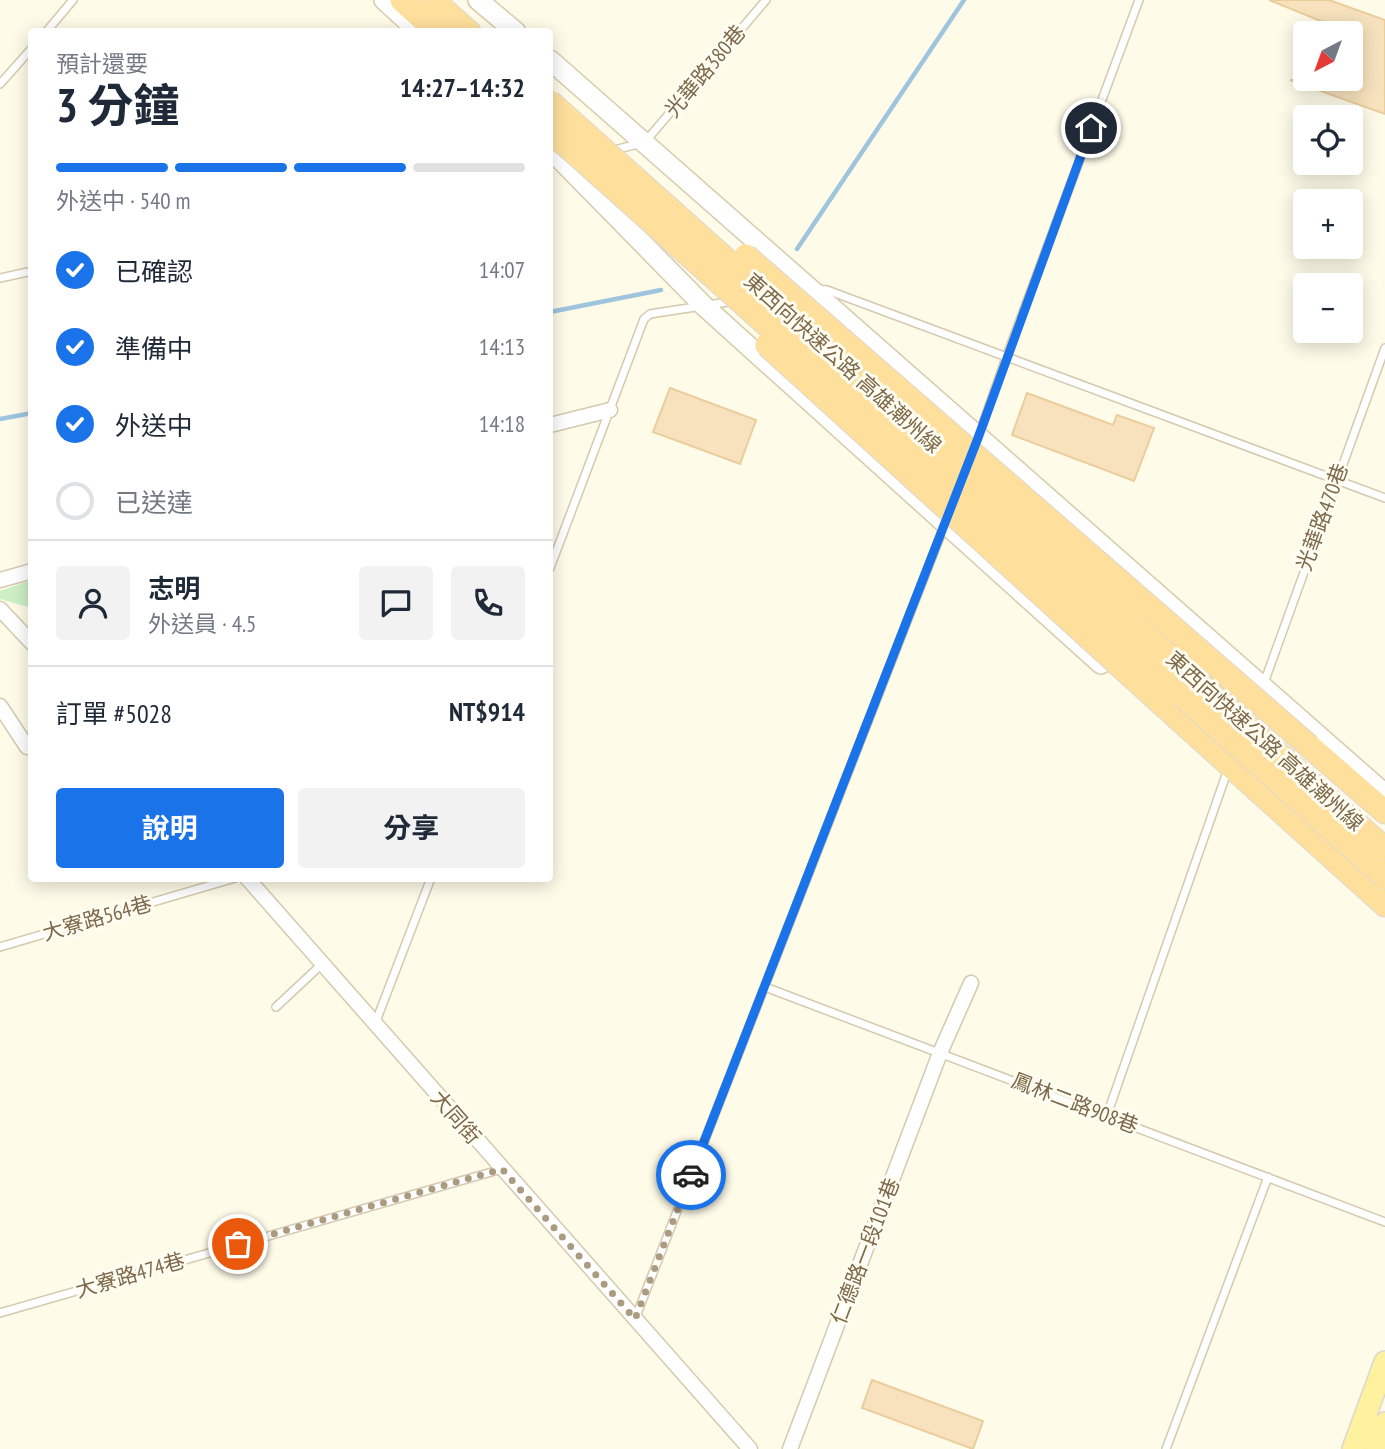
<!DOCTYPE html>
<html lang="zh-TW">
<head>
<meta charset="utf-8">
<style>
	:root { --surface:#fff; --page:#f2f2f3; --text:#1f2937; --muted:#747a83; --line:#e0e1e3; --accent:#1a73e8 }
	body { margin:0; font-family:"PT Sans Narrow","Noto Sans TC",sans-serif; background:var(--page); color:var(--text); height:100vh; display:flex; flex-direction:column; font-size:26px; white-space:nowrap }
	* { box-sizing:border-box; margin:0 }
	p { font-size:23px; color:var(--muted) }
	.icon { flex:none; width:38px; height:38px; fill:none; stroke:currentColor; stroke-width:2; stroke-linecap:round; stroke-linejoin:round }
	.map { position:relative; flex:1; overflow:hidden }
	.sheet { position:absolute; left:28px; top:28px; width:525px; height:854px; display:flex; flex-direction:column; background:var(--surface); border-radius:7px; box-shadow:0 4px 18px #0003 }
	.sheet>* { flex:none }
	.needle { width:46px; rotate:221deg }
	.fabs { position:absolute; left:1293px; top:21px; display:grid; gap:14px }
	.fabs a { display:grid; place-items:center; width:70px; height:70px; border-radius:7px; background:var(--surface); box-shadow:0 4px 18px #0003; font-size:35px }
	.pin { position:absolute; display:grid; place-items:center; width:60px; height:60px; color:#fff; margin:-30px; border:4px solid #fff; border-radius:50%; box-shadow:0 2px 7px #0007 }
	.courier { position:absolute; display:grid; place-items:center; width:70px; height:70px; margin:-35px; border:5px solid #1a73e8; border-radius:50%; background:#fff; color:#222; box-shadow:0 2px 9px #0007 }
	.overview em { font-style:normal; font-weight:700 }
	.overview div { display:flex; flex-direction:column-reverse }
	.overview { display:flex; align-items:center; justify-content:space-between; height:119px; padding:0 28px }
	h1 { font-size:46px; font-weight:700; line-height:52px }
	.bar { display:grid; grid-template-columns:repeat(4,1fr); gap:10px 7px; align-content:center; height:84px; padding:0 28px }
	.bar i { height:9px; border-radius:5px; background:var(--line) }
	.bar .active { background:var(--accent) }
	.bar p { grid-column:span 4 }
	.line { display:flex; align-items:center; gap:18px; padding:0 28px; border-top:2px solid var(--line) }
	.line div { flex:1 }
	.round { display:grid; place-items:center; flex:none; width:74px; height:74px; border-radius:7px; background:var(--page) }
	ol { padding:0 28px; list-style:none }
	li { display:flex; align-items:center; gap:21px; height:77px }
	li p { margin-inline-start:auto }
	li .icon { padding:7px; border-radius:50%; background:var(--accent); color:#fff; stroke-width:4 }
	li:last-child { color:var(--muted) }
	li i { width:38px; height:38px; border:4px solid var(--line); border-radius:50% }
	.action { display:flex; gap:14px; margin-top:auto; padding:14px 28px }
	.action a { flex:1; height:80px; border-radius:7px; background:var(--accent); color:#fff; font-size:28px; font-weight:700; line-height:80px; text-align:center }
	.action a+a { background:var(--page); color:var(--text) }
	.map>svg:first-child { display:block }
</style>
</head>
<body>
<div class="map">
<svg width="1385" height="1449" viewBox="0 0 1385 1449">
	<rect width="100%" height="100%" fill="#fefbe9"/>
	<!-- green -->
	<path fill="#ccefc5" d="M31 580V608L0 599V591Z"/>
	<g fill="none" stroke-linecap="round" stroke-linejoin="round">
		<!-- stream -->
		<path stroke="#9fc5de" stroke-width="4.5" d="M797 249 964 0
			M550 312 661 290
			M0 419 32 413"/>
	</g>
	<!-- building -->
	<path fill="#f7e2bd" stroke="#ebcd9c" stroke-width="2" d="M1269 0H1329L1385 20V114L1290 80 1351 79V33H1322L1326 23Z
		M670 388 756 420 740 464 653 432Z
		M1027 393 1113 425 1117 415 1154 428 1134 481 1012 435Z
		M872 1380 983 1421 973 1449 862 1408Z"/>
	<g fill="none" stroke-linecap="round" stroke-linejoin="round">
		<defs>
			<path id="service" d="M46 32 73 0
				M0 84 32 48
				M611 151 645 142 766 0
				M0 278 32 271
				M818 289 827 290 1385 498
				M979 435 1006 358 1139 0
				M550 568 644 319 650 314 734 301
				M1264 683 1385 348
				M0 947 235 878
				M765 987 1385 1222
				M276 1007 322 964
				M375 1024 431 878
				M1107 1115 1226 775
				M0 1313 502 1169
				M635 1319 945 524
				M1166 1449 1268 1177"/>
			<path id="minor" d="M550 425 610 410
				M0 580 32 571
				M0 609 32 643
				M0 706 27 747
				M247 878 750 1449
				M790 1449 940 1053 971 983"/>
			<path id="secondary" d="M384 0 419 32
				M478 0 516 32
				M550 60 1385 794
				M550 149 704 306 1101 664"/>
			<path id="primary" d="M1353 1449 1385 1362
				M1375 1449 1385 1423"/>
			<path id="trunk" d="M402 0 437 32
				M433 0 469 32
				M1163 705 1385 905
				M1309 746 1385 812"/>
		</defs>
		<!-- service casing -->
		<use href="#service" stroke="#d5c9af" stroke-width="10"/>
		<!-- minor casing -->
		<use href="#minor" stroke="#d5c9af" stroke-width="17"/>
		<!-- secondary casing -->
		<use href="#secondary" stroke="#d9caac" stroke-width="22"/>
		<!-- primary casing -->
		<use href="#primary" stroke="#ddd8d0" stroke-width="24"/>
		<!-- trunk casing -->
		<use href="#trunk" stroke="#ddd8d0" stroke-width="25"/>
		<!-- service -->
		<use href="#service" stroke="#fff" stroke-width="7"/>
		<!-- minor -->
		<use href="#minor" stroke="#fff" stroke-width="14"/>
		<!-- secondary -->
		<use href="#secondary" stroke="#fff" stroke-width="19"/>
		<!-- primary -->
		<use href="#primary" stroke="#fff29f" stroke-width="21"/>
		<!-- trunk -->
		<use href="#trunk" stroke="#fedf9c" stroke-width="23"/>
		<defs>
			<path id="trunk-bridge" d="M550 102 1385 849
				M550 131 1385 877
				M746 256 1309 746
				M767 345 1163 705"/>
		</defs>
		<!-- trunk-bridge casing -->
		<use href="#trunk-bridge" stroke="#ddd8d0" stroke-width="25" stroke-linecap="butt"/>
		<!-- trunk-bridge -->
		<use href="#trunk-bridge" stroke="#fedf9c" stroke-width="23"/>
	</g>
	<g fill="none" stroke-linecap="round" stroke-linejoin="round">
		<!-- done -->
		<path stroke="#aa9b81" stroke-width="7" stroke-dasharray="0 12.6" d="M238 1244 502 1169 635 1319 691 1175"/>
		<!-- route -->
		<path stroke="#1a73e8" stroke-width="9" d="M691 1175 978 438 1091 128"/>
	</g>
	<g text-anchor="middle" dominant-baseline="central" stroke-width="6" stroke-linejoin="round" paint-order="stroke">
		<!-- street labels -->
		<g font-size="21" fill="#7d6849" stroke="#fffdf1">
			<text transform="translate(705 71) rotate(-50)">光華路380巷</text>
			<text transform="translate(843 363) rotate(42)">東西向快速公路 高雄潮州線</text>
			<text transform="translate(1322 517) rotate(-70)">光華路470巷</text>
			<text transform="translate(1265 741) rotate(42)">東西向快速公路 高雄潮州線</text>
			<text transform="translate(97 918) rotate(-16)">大寮路564巷</text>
			<text transform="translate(1075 1103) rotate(21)">鳳林二路908巷</text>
			<text transform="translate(456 1117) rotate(49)">大同街</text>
			<text transform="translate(865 1251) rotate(-69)">仁德路一段101巷</text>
			<text transform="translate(130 1275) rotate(-16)">大寮路474巷</text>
		</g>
	</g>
</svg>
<div class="fabs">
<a><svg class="needle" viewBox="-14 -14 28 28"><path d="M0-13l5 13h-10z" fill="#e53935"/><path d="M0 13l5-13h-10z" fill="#747a83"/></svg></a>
<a><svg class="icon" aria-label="locate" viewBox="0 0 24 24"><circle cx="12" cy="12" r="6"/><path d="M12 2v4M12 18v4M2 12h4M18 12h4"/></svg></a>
<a>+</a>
<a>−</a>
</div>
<div class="pin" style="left:238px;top:1244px;background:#ea580c"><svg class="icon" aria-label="bag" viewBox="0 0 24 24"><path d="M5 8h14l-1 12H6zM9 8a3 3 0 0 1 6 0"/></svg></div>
<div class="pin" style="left:1091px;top:128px;background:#1f2937"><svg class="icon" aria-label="home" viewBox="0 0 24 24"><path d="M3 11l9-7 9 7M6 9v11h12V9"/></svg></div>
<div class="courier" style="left:691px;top:1175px"><svg class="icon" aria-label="car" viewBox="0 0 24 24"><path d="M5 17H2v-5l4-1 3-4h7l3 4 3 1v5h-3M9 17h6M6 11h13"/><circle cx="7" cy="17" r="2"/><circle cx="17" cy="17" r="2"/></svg></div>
<section class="sheet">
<div class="overview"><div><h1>3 分鐘</h1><p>預計還要</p></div><em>14:27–14:32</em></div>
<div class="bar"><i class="active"></i><i class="active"></i><i class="active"></i><i></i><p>外送中 · 540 m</p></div>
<ol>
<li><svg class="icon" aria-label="check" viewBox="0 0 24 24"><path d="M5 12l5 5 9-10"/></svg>已確認<p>14:07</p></li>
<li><svg class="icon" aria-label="check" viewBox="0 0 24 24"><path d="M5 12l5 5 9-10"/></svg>準備中<p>14:13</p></li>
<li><svg class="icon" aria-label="check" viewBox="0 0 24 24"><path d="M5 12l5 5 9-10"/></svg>外送中<p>14:18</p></li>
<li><i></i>已送達</li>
</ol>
<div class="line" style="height:126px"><a class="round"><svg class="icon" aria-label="person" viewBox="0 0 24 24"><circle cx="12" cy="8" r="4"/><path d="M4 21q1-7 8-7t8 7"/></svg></a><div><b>志明</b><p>外送員 · 4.5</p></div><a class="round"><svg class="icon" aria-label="chat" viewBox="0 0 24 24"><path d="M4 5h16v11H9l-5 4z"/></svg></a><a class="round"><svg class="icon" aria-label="phone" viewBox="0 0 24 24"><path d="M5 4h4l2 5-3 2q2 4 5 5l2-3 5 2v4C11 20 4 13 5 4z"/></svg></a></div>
<div class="line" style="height:91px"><div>訂單 #5028</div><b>NT$914</b></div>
<div class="action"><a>說明</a><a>分享</a></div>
</section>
</div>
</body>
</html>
